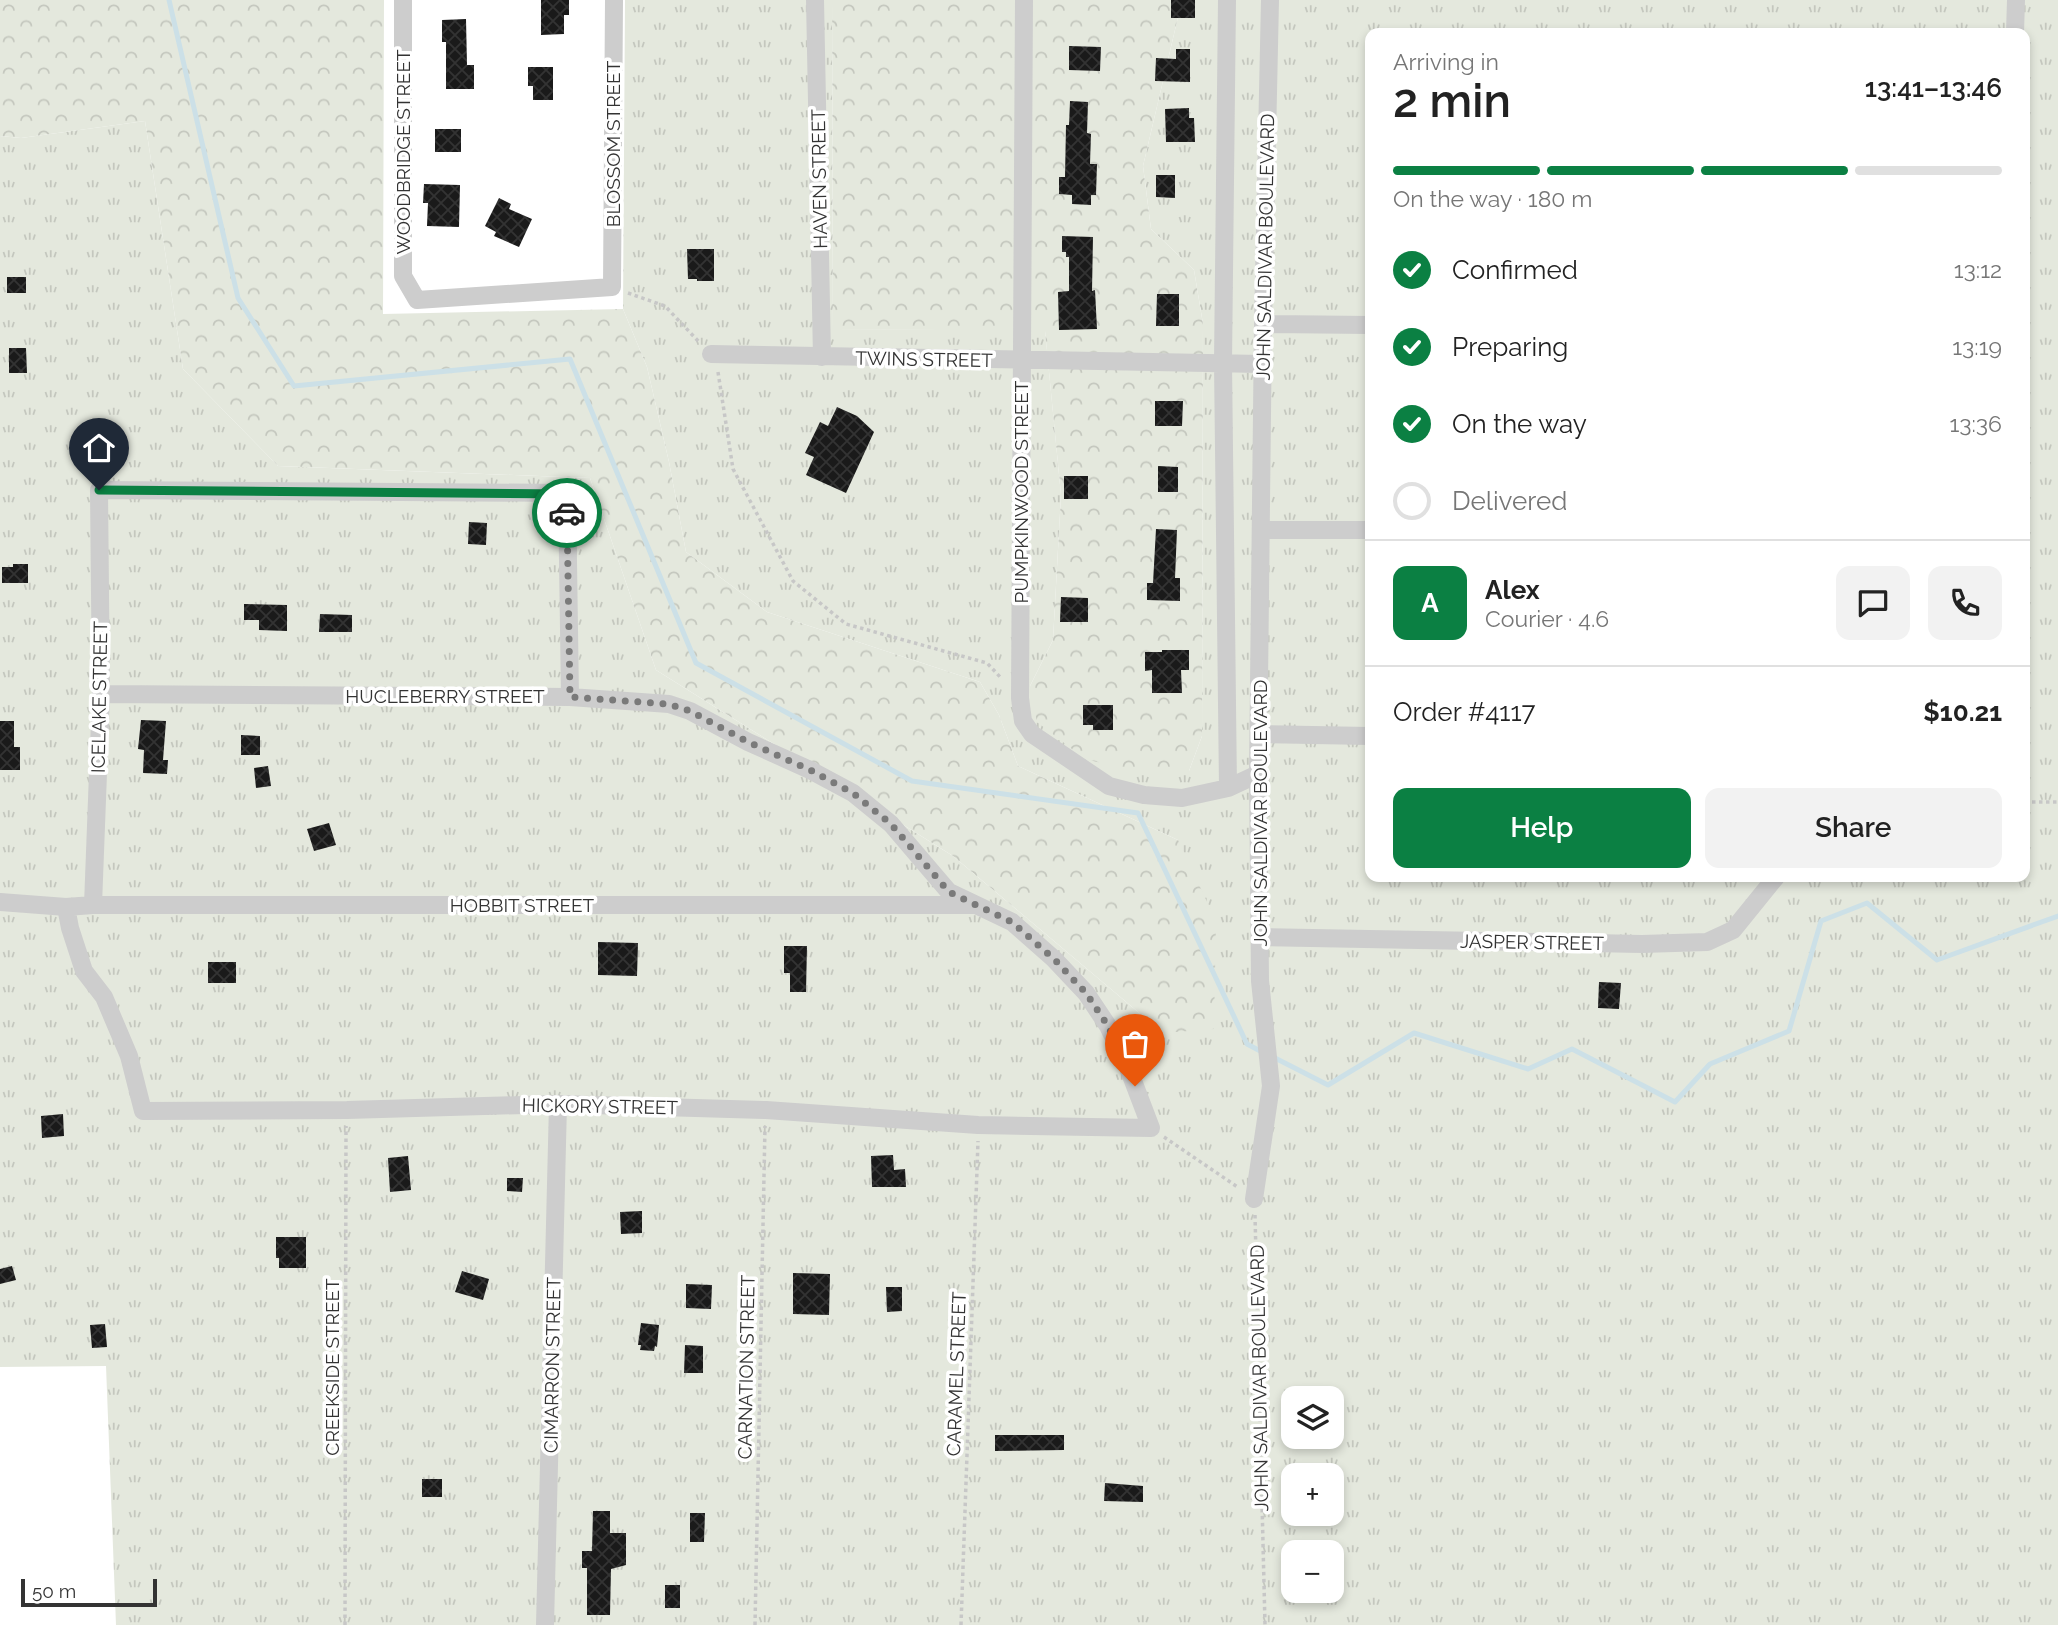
<!DOCTYPE html>
<html lang="en">
<head>
<meta charset="utf-8">
<style>
	:root { --surface:#fff; --page:#f2f2f2; --text:#222; --muted:#767676; --line:#e0e0e0; --accent:#0b8043 }
	body { margin:0; font-family:Raleway,sans-serif; background:var(--page); color:var(--text); height:100vh; display:flex; flex-direction:column; font-size:26px; white-space:nowrap }
	* { box-sizing:border-box; margin:0 }
	p { font-size:23px; color:var(--muted) }
	.icon { flex:none; width:38px; height:38px; fill:none; stroke:currentColor; stroke-width:2; stroke-linecap:round; stroke-linejoin:round }
	.map { position:relative; flex:1; overflow:hidden }
	.details { position:absolute; left:1365px; top:28px; width:665px; height:854px; display:flex; flex-direction:column; background:var(--surface); border-radius:14px; box-shadow:0 4px 10px #0003 }
	.details>* { flex:none }
	.controls { position:absolute; left:1281px; top:1386px; display:grid; gap:14px }
	.controls a { display:grid; place-items:center; width:63px; height:63px; border-radius:14px; background:var(--surface); box-shadow:0 4px 10px #0003; font-size:35px }
	.scale { position:absolute; left:21px; bottom:18px; width:136px; box-sizing:border-box; padding-left:7px; border:4px solid #333; border-top:0; font-size:19px; line-height:24px; white-space:nowrap; color:#333; -webkit-text-stroke:5px #fff; paint-order:stroke }
	.pin { position:absolute; display:grid; place-items:center; width:60px; height:60px; color:#fff; margin:-72px -30px; border-radius:50% 50% 50% 0; rotate:-45deg; box-shadow:0 0 7px #0007 }
	.pin .icon { rotate:45deg }
	.courier { position:absolute; display:grid; place-items:center; width:70px; height:70px; margin:-35px; border:5px solid #0b8043; border-radius:50%; background:#fff; color:#222; box-shadow:0 2px 9px #0007 }
	.overview em { font-style:normal; font-weight:600 }
	.overview div { display:flex; flex-direction:column-reverse }
	.overview { display:flex; align-items:center; justify-content:space-between; height:119px; padding:0 28px }
	h1 { font-size:46px; font-weight:600; line-height:52px }
	.bar { display:grid; grid-template-columns:repeat(4,1fr); gap:10px 7px; align-content:center; height:84px; padding:0 28px }
	.bar i { height:9px; border-radius:5px; background:var(--line) }
	.bar .selected { background:var(--accent) }
	.bar p { grid-column:span 4 }
	.line { display:flex; align-items:center; gap:18px; padding:0 28px; border-top:2px solid var(--line) }
	.line div { flex:1 }
	.round { display:grid; place-items:center; flex:none; width:74px; height:74px; border-radius:14px; background:var(--page) }
	ol { padding:0 28px; list-style:none }
	li { display:flex; align-items:center; gap:21px; height:77px }
	li p { margin-inline-start:auto }
	li .icon { padding:7px; border-radius:50%; background:var(--accent); color:#fff; stroke-width:4 }
	li:last-child { color:var(--muted) }
	li i { width:38px; height:38px; border:4px solid var(--line); border-radius:50% }
	.primary-button { display:flex; gap:14px; margin-top:auto; padding:14px 28px }
	.primary-button a { flex:1; height:80px; border-radius:14px; background:var(--accent); color:#fff; font-size:28px; font-weight:600; line-height:80px; text-align:center }
	.primary-button a+a { background:var(--page); color:var(--text) }
	.map>svg:first-child { display:block }
</style>
</head>
<body>
<div class="map">
<svg width="2058" height="1625" viewBox="0 0 2058 1625">
	<defs>
		<pattern id="grass-tufts" width="24" height="20" patternUnits="userSpaceOnUse" patternTransform="scale(1.75)"><rect width="24" height="20" fill="#e4e8dd"/><path d="M3 7l-1-3M5 7V3M7 7l1-3M15 17l-1-3M17 17v-4M19 17l1-3" fill="none" stroke="#c4c7be"/></pattern>
		<pattern id="forest-crowns" width="20" height="18" patternUnits="userSpaceOnUse" patternTransform="scale(1.75)"><rect width="20" height="18" fill="#e4e8dd"/><path d="M2 6a3 3 0 1 1 6 0M12 15a3 3 0 1 1 6 0" fill="none" stroke="#c4c7be"/></pattern>
		<pattern id="building-cross-hatch" width="8" height="8" patternUnits="userSpaceOnUse" patternTransform="scale(1.75)"><rect width="8" height="8" fill="#1a1a1a"/><path d="M0 0l8 8M0 8l8-8" fill="none" stroke="#333"/></pattern>
	</defs>
	<rect width="100%" height="100%" fill="#fff"/>
	<!-- grass -->
	<path fill="url(#grass-tufts)" fill-rule="evenodd" d="M625 0H832L833 329 1045 330 1061 495 1053 640 1030 686 1189 771 1202 736 1203 324 1194 270 1151 229 1143 166 1182 0H2058V1625H116L106 1366 0 1367V136L21 138 145 121 183 369 278 466 590 478 656 670 953 856 1163 1033 1178 840 1018 766 999 715 980 682 767 612 686 552 669 462 647 367 623 309ZM1370 33H2025V877H1370ZM1293 1398H1332V1437H1293ZM1293 1475H1332V1514H1293ZM1293 1552H1332V1591H1293Z"/>
	<!-- forest -->
	<path fill="url(#forest-crowns)" d="M0 0H384L383 314 623 309 647 367 669 462 686 552 767 612 980 682 999 715 1018 766 1178 840 1216 921 1214 1029 1163 1033 953 856 656 670 590 478 278 466 183 369 145 121 21 138 0 136Z
		M832 0H1182L1143 166 1151 229 1194 270 1203 324 1202 736 1189 771 1154 776 1085 759 1037 722 1030 686 1053 640 1061 495 1045 331 833 329Z"/>
	<g fill="none" stroke-linecap="round" stroke-linejoin="round">
		<!-- stream -->
		<path stroke="#cce0e7" stroke-width="5" d="M169 0 238 298 294 386 570 359 696 663 912 781 1138 813 1247 1044 1264 1053
			M1273 1057 1328 1085 1414 1033 1528 1069 1572 1049 1675 1102 1710 1064 1789 1031 1821 921 1867 903 1937 960 2058 916"/>
	</g>
	<!-- building -->
	<path fill="url(#building-cross-hatch)" d="M541 0H569V15H564V34L541 35Z
		M1171 0H1195V18H1171Z
		M466 19 467 65H474V89H446V42H442V20Z
		M1069 46 1101 47 1100 71 1069 70Z
		M1176 49H1190V82L1155 81 1156 58 1176 59Z
		M528 67H553V100H533V86H528Z
		M1070 101 1088 102 1087 133 1091 134 1090 164H1097L1096 195H1091V205L1072 204V195L1059 194V177H1065L1066 125H1069Z
		M1189 108V118H1194L1195 142H1166L1165 109Z
		M435 129H461V152H435Z
		M1156 175H1175V198L1156 197Z
		M424 184 460 185 459 227 427 226 428 203H423Z
		M499 198 511 204 509 209 532 219 519 247 494 236 496 232 485 226Z
		M1062 236 1093 237 1092 291 1095 290 1097 329 1059 330 1058 292 1069 291V257H1066V252H1062Z
		M687 249H714V281H697V279H688Z
		M7 277H26V293H7Z
		M1157 294H1179V326H1156Z
		M9 348H26L27 373H9Z
		M1155 401H1183L1182 426H1155Z
		M837 407 857 416 874 432 846 493 806 475 814 457 805 453 820 422 828 426Z
		M1158 466 1178 467V492H1158Z
		M1064 476H1088V499H1064Z
		M469 522 487 523 486 545 468 544Z
		M1156 529 1177 530 1175 578H1180V601L1147 600V583H1153Z
		M13 564H28V583H2V567H13Z
		M1061 597 1088 598V622H1060Z
		M244 604 287 605V631L259 630V620H244Z
		M320 614 352 615V632H319Z
		M1162 650H1189V670H1181L1182 693H1152V670L1145 671V652H1162Z
		M1083 705H1113V730H1093V725H1083Z
		M141 720 166 721 163 760H168L167 774 143 773 144 750 138 749Z
		M0 721H14V747H20V770H0Z
		M241 735 260 736V755H241Z
		M268 766 271 786 256 788 254 768Z
		M329 823 336 845 314 851 307 829Z
		M598 942 638 943 637 976 598 975Z
		M784 946H807L806 992H790V973H784Z
		M208 962H236V983H208Z
		M1599 982 1621 983 1619 1009 1598 1008Z
		M63 1114 64 1136 42 1138 41 1116Z
		M893 1155 894 1170 905 1169 906 1187H872L871 1156Z
		M408 1156 411 1190 390 1192 388 1158Z
		M507 1178H523L522 1192 507 1191Z
		M642 1211V1233L621 1234 620 1212Z
		M276 1237H306V1268H279V1258H276Z
		M12 1266 16 1280 0 1284V1269Z
		M462 1271 489 1279 483 1300 455 1292Z
		M793 1273 830 1274 829 1315 793 1314Z
		M686 1284 712 1285 711 1309 686 1308Z
		M886 1287H902V1311L887 1312Z
		M641 1323 659 1325 657 1347 655 1346 654 1351 640 1350 641 1345H638Z
		M105 1324 107 1347 92 1348 90 1325Z
		M685 1345 703 1346V1373H684Z
		M995 1435H1064V1450L995 1451Z
		M422 1479H442V1497H422Z
		M1105 1483 1143 1486V1502L1104 1501Z
		M593 1511H610V1533H626V1565L611 1569 610 1615H587V1568H582V1551H592Z
		M690 1513H705L704 1542H690Z
		M665 1585H680V1608H665Z"/>
	<g fill="none" stroke-linecap="round" stroke-linejoin="round">
		<!-- path -->
		<path stroke="#c7c7c7" stroke-width="3.5" stroke-dasharray="3.5 3.5" stroke-linecap="butt" d="M628 293 665 306 700 343
			M718 372 733 469 793 581 846 624 987 663 1002 679
			M2025 802H2058
			M1164 1137 1239 1188
			M1255 1215 1265 1625
			M345 1625 346 1126
			M755 1625 765 1126
			M961 1625 978 1141"/>
		<!-- minor -->
		<path stroke="#cdcdcd" stroke-width="18" d="M403 0V276L417 300 612 287 614 0
			M815 0 822 357
			M1024 0 1020 698 1023 721 1032 734 1109 786 1144 795 1182 798 1228 788 1258 774
			M1227 0 1223 363 1228 788
			M2015 33 2016 0
			M1263 324 1370 325
			M711 354 1262 364
			M1261 530H1370
			M1260 734 1370 736
			M0 902 66 907 93 905H973
			M93 905 101 694 99 490 567 493 570 697
			M66 907 70 928 84 971 104 997 129 1056 143 1111 347 1110 558 1104 766 1110 978 1125 1151 1128 1127 1065 1108 1026 1086 993 1054 959 1012 922 949 892 891 824 853 793 810 770 748 742 690 711 669 704 570 697 101 694
			M1260 937 1642 944 1707 942 1733 930 1776 877
			M1254 1199 1271 1086 1260 981 1258 774 1263 324 1270 0
			M545 1625 558 1104"/>
	</g>
	<g fill="none" stroke-linecap="round" stroke-linejoin="round">
		<!-- done -->
		<path stroke="#7a7a7a" stroke-width="7" stroke-dasharray="0 12.6" d="M567 513 570 697 668 704 690 711 748 742 810 770 853 793 891 824 949 892 1012 922 1054 959 1086 993 1108 1026 1135 1086"/>
		<!-- route -->
		<path stroke="#0b8043" stroke-width="9" d="M99 490 567 494V513"/>
	</g>
	<g text-anchor="middle" dominant-baseline="central" stroke-width="7" stroke-linejoin="round" paint-order="stroke">
		<!-- street labels -->
		<g font-size="19" fill="#333" stroke="#fff">
			<text transform="translate(613 144) rotate(-90)">BLOSSOM STREET</text>
			<text transform="translate(403 152) rotate(-90)">WOODBRIDGE STREET</text>
			<text transform="translate(819 179) rotate(-91)">HAVEN STREET</text>
			<text transform="translate(1265 247) rotate(-89)">JOHN SALDIVAR BOULEVARD</text>
			<text transform="translate(924 359) rotate(1)">TWINS STREET</text>
			<text transform="translate(1021 492) rotate(-90)">PUMPKINWOOD STREET</text>
			<text x="445" y="696">HUCLEBERRY STREET</text>
			<text transform="translate(99 697) rotate(-89)">ICELAKE STREET</text>
			<text transform="translate(1260 813) rotate(-90)">JOHN SALDIVAR BOULEVARD</text>
			<text x="522" y="905">HOBBIT STREET</text>
			<text transform="translate(1532 942) rotate(1)">JASPER STREET</text>
			<text transform="translate(600 1106) rotate(1)">HICKORY STREET</text>
			<text transform="translate(552 1365) rotate(-89)">CIMARRON STREET</text>
			<text transform="translate(332 1367) rotate(-90)">CREEKSIDE STREET</text>
			<text transform="translate(746 1367) rotate(-89)">CARNATION STREET</text>
			<text transform="translate(956 1374) rotate(-88)">CARAMEL STREET</text>
			<text transform="translate(1259 1378) rotate(-91)">JOHN SALDIVAR BOULEVARD</text>
		</g>
	</g>
</svg>
<div class="controls">
<a><svg class="icon" aria-label="layers" viewBox="0 0 24 24"><path d="M12 4l9 5-9 5-9-5zM3 14l9 5 9-5"/></svg></a>
<a>+</a>
<a>−</a>
</div>
<div class="scale">50 m</div>
<div class="pin" style="left:1135px;top:1086px;background:#ea580c"><svg class="icon" aria-label="bag" viewBox="0 0 24 24"><path d="M5 8h14l-1 12H6zM9 8a3 3 0 0 1 6 0"/></svg></div>
<div class="pin" style="left:99px;top:490px;background:#1f2937"><svg class="icon" aria-label="home" viewBox="0 0 24 24"><path d="M3 11l9-7 9 7M6 9v11h12V9"/></svg></div>
<div class="courier" style="left:567px;top:513px"><svg class="icon" aria-label="car" viewBox="0 0 24 24"><path d="M5 17H2v-5l4-1 3-4h7l3 4 3 1v5h-3M9 17h6M6 11h13"/><circle cx="7" cy="17" r="2"/><circle cx="17" cy="17" r="2"/></svg></div>
<section class="details">
<div class="overview"><div><h1>2 min</h1><p>Arriving in</p></div><em>13:41–13:46</em></div>
<div class="bar"><i class="selected"></i><i class="selected"></i><i class="selected"></i><i></i><p>On the way · 180 m</p></div>
<ol>
<li><svg class="icon" aria-label="check" viewBox="0 0 24 24"><path d="M5 12l5 5 9-10"/></svg>Confirmed<p>13:12</p></li>
<li><svg class="icon" aria-label="check" viewBox="0 0 24 24"><path d="M5 12l5 5 9-10"/></svg>Preparing<p>13:19</p></li>
<li><svg class="icon" aria-label="check" viewBox="0 0 24 24"><path d="M5 12l5 5 9-10"/></svg>On the way<p>13:36</p></li>
<li><i></i>Delivered</li>
</ol>
<div class="line" style="height:126px"><b class="round" style="background:var(--accent);color:#fff">A</b><div><b>Alex</b><p>Courier · 4.6</p></div><a class="round"><svg class="icon" aria-label="chat" viewBox="0 0 24 24"><path d="M4 5h16v11H9l-5 4z"/></svg></a><a class="round"><svg class="icon" aria-label="phone" viewBox="0 0 24 24"><path d="M5 4h4l2 5-3 2q2 4 5 5l2-3 5 2v4C11 20 4 13 5 4z"/></svg></a></div>
<div class="line" style="height:91px"><div>Order #4117</div><b>$10.21</b></div>
<div class="primary-button"><a>Help</a><a>Share</a></div>
</section>
</div>
</body>
</html>
